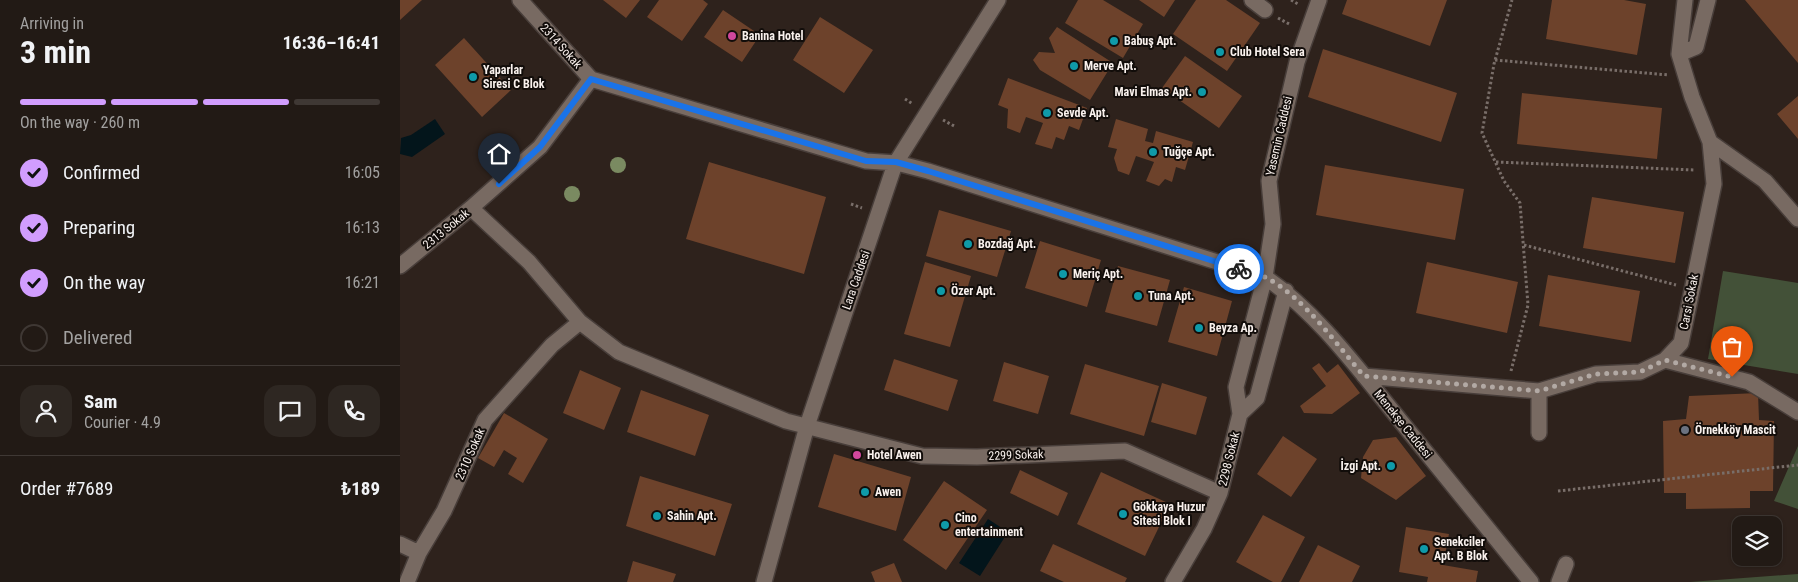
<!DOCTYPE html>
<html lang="en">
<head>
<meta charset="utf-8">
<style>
	:root { --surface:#221a15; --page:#2e2722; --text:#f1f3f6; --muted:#a2a1a0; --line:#3f3834; --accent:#d19dfe }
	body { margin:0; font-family:"Roboto Condensed",sans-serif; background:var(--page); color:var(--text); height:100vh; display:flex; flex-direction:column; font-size:19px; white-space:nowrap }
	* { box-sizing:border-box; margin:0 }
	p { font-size:16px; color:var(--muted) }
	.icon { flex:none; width:28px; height:28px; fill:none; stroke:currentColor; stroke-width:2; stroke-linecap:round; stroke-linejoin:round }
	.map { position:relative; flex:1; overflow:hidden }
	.drawer { display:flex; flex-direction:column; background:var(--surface); width:400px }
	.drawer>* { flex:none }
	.controls { position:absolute; left:1332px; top:516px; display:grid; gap:10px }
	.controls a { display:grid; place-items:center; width:50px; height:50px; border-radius:10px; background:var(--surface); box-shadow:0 1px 4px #0004,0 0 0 1px var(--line); font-size:25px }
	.pin { position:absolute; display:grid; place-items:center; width:42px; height:42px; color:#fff; margin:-51px -21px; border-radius:50% 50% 50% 0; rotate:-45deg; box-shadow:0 0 5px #0007 }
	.pin .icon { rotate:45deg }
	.courier { position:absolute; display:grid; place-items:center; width:50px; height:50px; margin:-25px; border:4px solid #1a73e8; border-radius:50%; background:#fff; color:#222; box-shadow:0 1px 6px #0007 }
	.headline em { font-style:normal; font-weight:700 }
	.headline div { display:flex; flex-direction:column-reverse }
	.headline { display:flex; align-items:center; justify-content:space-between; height:85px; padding:0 20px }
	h1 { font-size:32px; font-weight:700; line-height:38px }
	.bar { display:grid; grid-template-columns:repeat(4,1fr); gap:8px 5px; align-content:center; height:60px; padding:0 20px }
	.bar i { height:6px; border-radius:4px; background:var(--line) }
	.bar .selected { background:var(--accent) }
	.bar p { grid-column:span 4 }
	.line { display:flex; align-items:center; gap:12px; padding:0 20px; border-top:1px solid var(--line) }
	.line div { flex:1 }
	.round { display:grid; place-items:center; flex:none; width:52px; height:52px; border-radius:15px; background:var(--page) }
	ol { padding:0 20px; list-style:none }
	li { display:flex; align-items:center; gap:15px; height:55px }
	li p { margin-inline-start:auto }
	li .icon { padding:5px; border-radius:50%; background:var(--accent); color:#111; stroke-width:4 }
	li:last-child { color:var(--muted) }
	li i { width:28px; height:28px; border:2px solid var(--line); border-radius:50% }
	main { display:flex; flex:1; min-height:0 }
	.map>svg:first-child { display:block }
</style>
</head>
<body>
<main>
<section class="drawer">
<div class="headline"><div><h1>3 min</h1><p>Arriving in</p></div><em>16:36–16:41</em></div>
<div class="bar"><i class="selected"></i><i class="selected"></i><i class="selected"></i><i></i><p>On the way · 260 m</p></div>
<ol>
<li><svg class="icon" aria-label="check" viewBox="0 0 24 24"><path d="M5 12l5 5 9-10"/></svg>Confirmed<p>16:05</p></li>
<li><svg class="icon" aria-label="check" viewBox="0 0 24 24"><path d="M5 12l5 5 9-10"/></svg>Preparing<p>16:13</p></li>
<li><svg class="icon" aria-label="check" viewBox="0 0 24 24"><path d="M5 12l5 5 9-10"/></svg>On the way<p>16:21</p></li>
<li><i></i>Delivered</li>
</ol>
<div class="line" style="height:90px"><a class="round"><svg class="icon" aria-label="person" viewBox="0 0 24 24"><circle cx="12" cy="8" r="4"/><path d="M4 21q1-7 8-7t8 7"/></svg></a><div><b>Sam</b><p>Courier · 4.9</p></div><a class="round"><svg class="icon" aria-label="chat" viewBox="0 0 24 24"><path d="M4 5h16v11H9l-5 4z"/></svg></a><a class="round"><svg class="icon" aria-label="phone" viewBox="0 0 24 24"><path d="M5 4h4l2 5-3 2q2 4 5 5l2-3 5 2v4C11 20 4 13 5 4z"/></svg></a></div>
<div class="line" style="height:65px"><div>Order #7689</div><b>₺189</b></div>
</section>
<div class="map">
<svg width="1398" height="582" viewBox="0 0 1398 582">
	<rect width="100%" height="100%" fill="#2e221c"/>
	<!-- green -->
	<path fill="#435138" d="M1323 271 1398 283V374L1308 359Z
		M1398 446V509L1374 501Z
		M1398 574V582H1290Z"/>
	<!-- water -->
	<path fill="#03151b" d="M35 119 45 134 12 157 0 154 1 138 11 135Z
		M588 519 608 532 580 576 559 563Z"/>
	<!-- building -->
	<path fill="#6d422b" d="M0 0H22L0 20Z
		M203 0H240L226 18Z
		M259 0H303L308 4 282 41 247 17Z
		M678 0H703L743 24 723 58 665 23Z
		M739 0H775L764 17Z
		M796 0H826L860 23 827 71 773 34Z
		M947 0H1047L1030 46 942 14Z
		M1152 0H1224L1246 4 1237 55 1146 39Z
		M1345 0H1398V63Z
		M323 10 360 35 342 62 304 37Z
		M420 17 473 50 444 93 393 60Z
		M657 27 713 63 690 100 640 70 633 60 639 52 655 53 649 38Z
		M64 38 111 90 82 117 35 65Z
		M923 49 1057 93 1041 142 908 97Z
		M785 56 842 96 819 128 762 88Z
		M608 78 687 108 679 130 669 126 664 140 656 137 652 149 635 144 643 123 626 117 620 133 607 128 608 109 598 105Z
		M1122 93 1262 108 1257 159 1117 144Z
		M1398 96V139L1377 114Z
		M716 119 748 129 745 141 753 143 756 131 793 142 785 170 776 167 772 182 765 179 759 186 746 181 754 162 736 156 729 175 718 171 714 158 717 149 708 147Z
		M309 162 426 197 404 274 286 239Z
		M925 165 1064 189 1055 240 916 215Z
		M1192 197 1284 212 1275 263 1183 248Z
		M539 210 611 231 597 277 526 256Z
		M640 241 701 260 687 307 625 288Z
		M525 262 571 276 550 347 504 334Z
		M1027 262 1118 282 1107 333 1016 313Z
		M718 266 770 280 757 326 705 312Z
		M1148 275 1240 291 1231 342 1139 326Z
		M784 287 832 301 817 356 768 342Z
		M494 359 558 380 548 411 484 390Z
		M604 362 649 376 638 414 593 401Z
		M919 363 927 373 938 364 960 393 932 414 904 413 900 406 926 386 912 368Z
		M685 364 759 386 744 436 670 414Z
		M180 370 221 388 204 430 163 413Z
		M762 383 807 397 796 435 751 422Z
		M241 390 309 415 295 456 227 432Z
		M1358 393 1359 420 1374 421 1373 491H1350V508L1286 509V493H1264L1263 421 1286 419 1289 396Z
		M104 413 148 439 123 483 108 474 117 458 104 450 94 467 78 458Z
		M883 436 917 459 891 497 857 474Z
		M996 437 1026 476 996 500 961 478 963 457 973 440Z
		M434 454 511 477 496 531 418 507Z
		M620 470 668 493 658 516 610 493Z
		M701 472 770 504 745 556 677 524Z
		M240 476 332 504 315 556 226 526Z
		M544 481 587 510 546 570 503 540Z
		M863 515 905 537 881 582H873L836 562Z
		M1006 527 1049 534 1043 565 1078 571 1076 582H1027L1028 577 999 572Z
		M653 544 727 578 725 582H664L640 571Z
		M918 545 960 566 952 582H899Z
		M233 561 276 574 273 582H227Z
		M494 563 502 582H475L471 572Z"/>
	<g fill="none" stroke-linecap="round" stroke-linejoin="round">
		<defs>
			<path id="minor" d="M120 0 191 79 466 161 497 163 528 171 865 277C917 313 955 365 995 414 1040 470 1085 526 1131 582
				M852 0 865 10
				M1285 0 1279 54 1292 97 1310 142 1365 181 1398 219
				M1279 54 1296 47 1308 0
				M71 208 129 262 180 322 219 352 386 421 522 456 577 457 725 451 820 493
				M0 266 71 208 140 147 191 79
				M1265 360 1349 382 1398 412
				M964 376 1139 391 1196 374 1240 372 1265 360 1281 343 1314 184 1310 142
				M1139 391V433
				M840 414 857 398 886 291
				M0 544 19 553
				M7 582 19 553 44 511 85 420 152 345 180 322
				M364 582 407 426 495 164 598 0
				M773 582 804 529 820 493 840 414 836 387 865 277 873 224 869 181 897 62 919 0
				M1159 582 1166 564"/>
		</defs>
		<!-- minor casing -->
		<use href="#minor" stroke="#483e3a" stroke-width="18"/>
		<!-- path -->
		<path stroke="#796e69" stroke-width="3" stroke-dasharray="2.5 2.5" stroke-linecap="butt" d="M891 0 898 4
			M878 18 891 25
			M1095 60 1269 75
			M505 99 513 104
			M543 120 556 127
			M1096 162 1295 170
			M451 204 462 208
			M1124 245 1276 285
			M1111 371 1128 305 1120 203 1104 181 1082 133 1094 64 1112 0
			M1158 491 1398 465"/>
		<!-- minor -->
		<use href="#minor" stroke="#786a62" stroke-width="15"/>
	</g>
	<!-- trees -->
	<g fill="#7a8a61">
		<circle cx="218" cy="165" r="8"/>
		<circle cx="172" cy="194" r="8"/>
	</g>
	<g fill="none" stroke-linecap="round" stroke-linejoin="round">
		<!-- done -->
		<path stroke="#b2a9a4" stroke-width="5" stroke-dasharray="0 9" d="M839 269C847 272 857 273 865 277 904 297 936 344 964 376L1139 391 1196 374 1240 372 1265 360 1332 377"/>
		<!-- route -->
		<path stroke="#1a73e8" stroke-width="6" d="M99 184 140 147 191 79 466 161 496 162 528 171 839 269"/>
	</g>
	<!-- markers -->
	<g fill="#d1479c" stroke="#120d0a" stroke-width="2">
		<circle cx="332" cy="36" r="5"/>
		<circle cx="457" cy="455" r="5"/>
	</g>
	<g fill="#0f9aa8" stroke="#120d0a" stroke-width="2">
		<circle cx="714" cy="41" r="5"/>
		<circle cx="820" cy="52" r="5"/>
		<circle cx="674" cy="66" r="5"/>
		<circle cx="73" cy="77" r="5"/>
		<circle cx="802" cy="92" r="5"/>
		<circle cx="647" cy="113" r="5"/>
		<circle cx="753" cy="152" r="5"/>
		<circle cx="568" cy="244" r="5"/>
		<circle cx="663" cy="274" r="5"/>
		<circle cx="541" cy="291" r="5"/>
		<circle cx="738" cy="296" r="5"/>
		<circle cx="799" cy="328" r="5"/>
		<circle cx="991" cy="466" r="5"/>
		<circle cx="465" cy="492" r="5"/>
		<circle cx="723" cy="514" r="5"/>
		<circle cx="257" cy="516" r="5"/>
		<circle cx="545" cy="525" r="5"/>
		<circle cx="1024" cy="549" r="5"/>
	</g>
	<circle fill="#6b7280" stroke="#120d0a" stroke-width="2" cx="1285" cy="430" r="5"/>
	<g text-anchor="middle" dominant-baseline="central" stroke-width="4" stroke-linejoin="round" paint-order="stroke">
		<!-- poi labels -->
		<g font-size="12" font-weight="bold" fill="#f9f1ed" stroke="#120d0a" text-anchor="start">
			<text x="342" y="36">Banina Hotel</text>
			<text x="724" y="41">Babuş Apt.</text>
			<text x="830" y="52">Club Hotel Sera</text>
			<text x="684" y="66">Merve Apt.</text>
			<text x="83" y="70">Yaparlar<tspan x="83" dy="14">Siresi C Blok</tspan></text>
			<text x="792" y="92" text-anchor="end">Mavi Elmas Apt.</text>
			<text x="657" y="113">Sevde Apt.</text>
			<text x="763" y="152">Tuğçe Apt.</text>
			<text x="578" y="244">Bozdağ Apt.</text>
			<text x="673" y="274">Meriç Apt.</text>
			<text x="551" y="291">Özer Apt.</text>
			<text x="748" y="296">Tuna Apt.</text>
			<text x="809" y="328">Beyza Ap.</text>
			<text x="1295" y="430">Örnekköy Mascit</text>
			<text x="467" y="455">Hotel Awen</text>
			<text x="981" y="466" text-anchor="end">İzgi Apt.</text>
			<text x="475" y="492">Awen</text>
			<text x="733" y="507">Gökkaya Huzur<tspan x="733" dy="14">Sitesi Blok I</tspan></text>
			<text x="267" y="516">Sahin Apt.</text>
			<text x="555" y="518">Cino<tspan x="555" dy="14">entertainment</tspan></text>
			<text x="1034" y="542">Senekciler<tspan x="1034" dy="14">Apt. B Blok</tspan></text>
		</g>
		<!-- street labels -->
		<g font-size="12" fill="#f9f1ed" stroke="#120d0a">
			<text transform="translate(161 46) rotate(48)">2314 Sokak</text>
			<text transform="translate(879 136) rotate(-77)">Yasemin Caddesi</text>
			<text transform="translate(46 229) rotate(-39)">2313 Sokak</text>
			<text transform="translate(456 280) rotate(-71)">Lara Caddesi</text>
			<text transform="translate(1289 302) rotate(-79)">Carsi Sokak</text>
			<text transform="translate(1003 424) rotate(51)">Menekşe Caddesi</text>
			<text transform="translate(70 454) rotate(-66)">2310 Sokak</text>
			<text transform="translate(616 455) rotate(-2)">2299 Sokak</text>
			<text transform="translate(829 459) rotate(-76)">2298 Sokak</text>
		</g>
	</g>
</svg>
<div class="controls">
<a><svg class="icon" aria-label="layers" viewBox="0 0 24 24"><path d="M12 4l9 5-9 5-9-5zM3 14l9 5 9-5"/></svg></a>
</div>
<div class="pin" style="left:1332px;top:377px;background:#ea580c"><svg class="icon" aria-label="bag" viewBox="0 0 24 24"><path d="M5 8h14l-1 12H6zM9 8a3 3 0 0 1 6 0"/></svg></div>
<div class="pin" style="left:99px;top:184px;background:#1f2937"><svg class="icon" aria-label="home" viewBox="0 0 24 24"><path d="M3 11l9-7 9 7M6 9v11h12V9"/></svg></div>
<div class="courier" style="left:839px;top:269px"><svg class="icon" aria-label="bike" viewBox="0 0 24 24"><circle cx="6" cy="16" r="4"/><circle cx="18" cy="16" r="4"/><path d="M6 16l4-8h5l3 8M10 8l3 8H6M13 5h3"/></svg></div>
</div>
</main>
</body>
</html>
